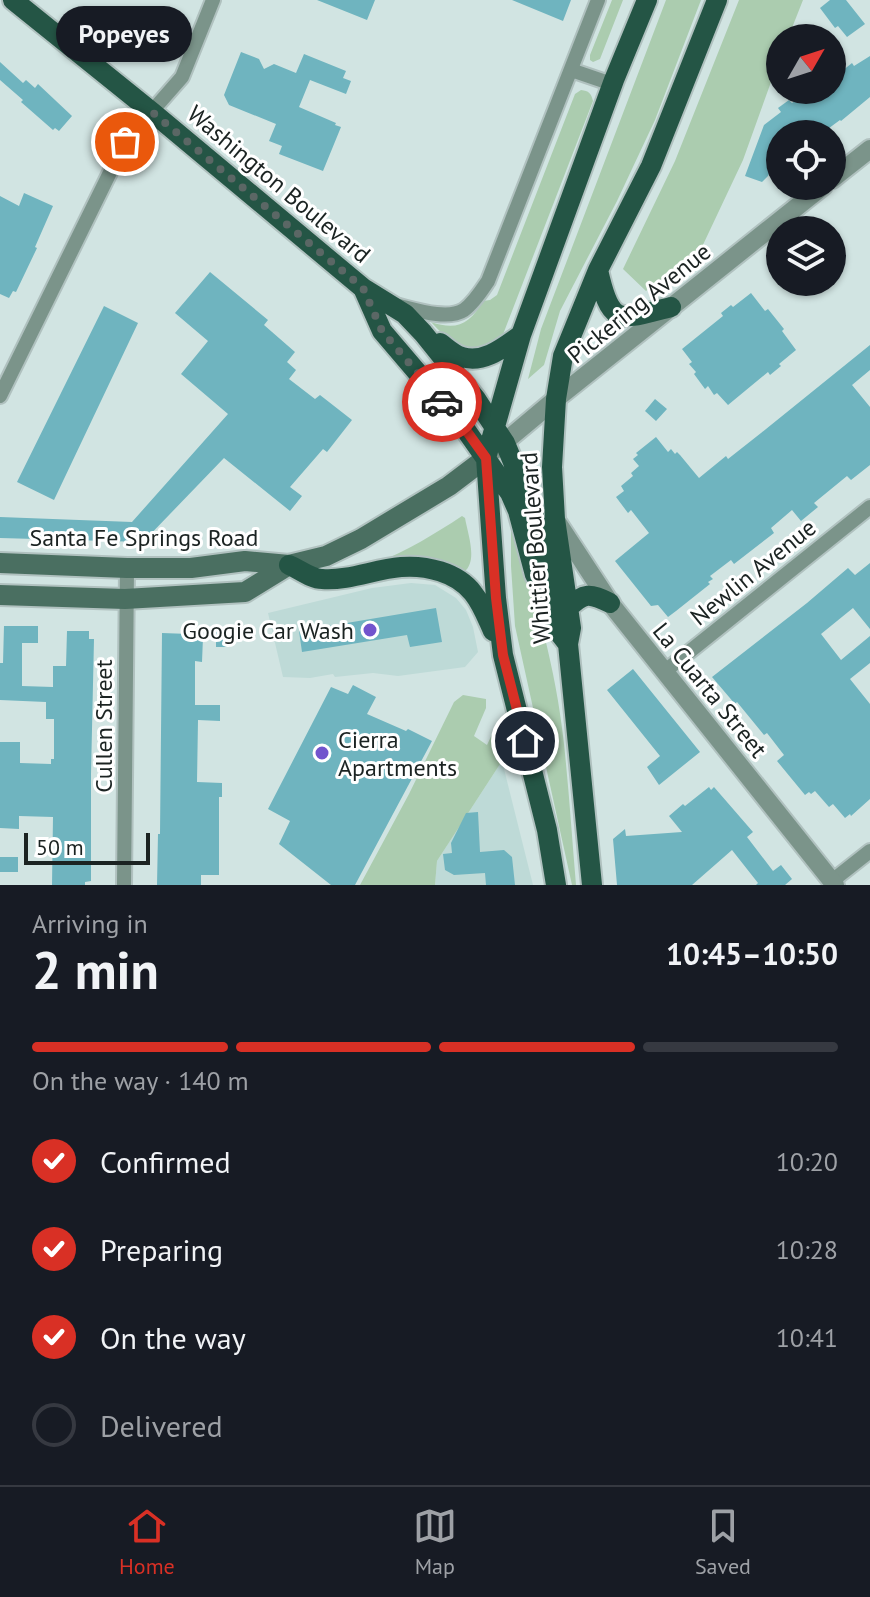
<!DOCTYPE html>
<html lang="en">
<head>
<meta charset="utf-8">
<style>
	:root { --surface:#171b24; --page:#242831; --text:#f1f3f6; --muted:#9ea1a6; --line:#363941; --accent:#d93025 }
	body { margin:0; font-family:"PT Sans",sans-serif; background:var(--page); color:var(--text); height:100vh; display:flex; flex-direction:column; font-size:30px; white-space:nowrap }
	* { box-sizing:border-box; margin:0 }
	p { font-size:26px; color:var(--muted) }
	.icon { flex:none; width:44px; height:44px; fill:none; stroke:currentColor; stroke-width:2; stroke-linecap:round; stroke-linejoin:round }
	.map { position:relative; height:885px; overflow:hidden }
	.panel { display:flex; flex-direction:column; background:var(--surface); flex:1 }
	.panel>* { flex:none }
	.needle { width:52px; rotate:51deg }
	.buttons { position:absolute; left:766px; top:24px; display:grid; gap:16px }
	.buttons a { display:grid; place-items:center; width:80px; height:80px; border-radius:50%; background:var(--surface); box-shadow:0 2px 6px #0004; font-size:40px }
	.scale { position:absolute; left:24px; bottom:20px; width:126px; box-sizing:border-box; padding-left:8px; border:4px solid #1b2322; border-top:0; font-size:22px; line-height:28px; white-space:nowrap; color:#1b2322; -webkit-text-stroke:6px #fff; paint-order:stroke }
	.pin { position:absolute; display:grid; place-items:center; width:68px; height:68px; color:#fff; margin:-34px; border:4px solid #fff; border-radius:50%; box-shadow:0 2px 8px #0007 }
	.courier { position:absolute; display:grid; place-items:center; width:80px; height:80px; margin:-40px; border:6px solid #d93025; border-radius:50%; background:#fff; color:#222; box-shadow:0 2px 10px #0007 }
	.bubble { position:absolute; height:56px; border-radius:28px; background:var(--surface); box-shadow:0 2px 6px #0004; font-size:26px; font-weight:700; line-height:56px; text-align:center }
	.summary em { font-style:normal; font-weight:700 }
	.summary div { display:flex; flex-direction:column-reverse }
	.summary { display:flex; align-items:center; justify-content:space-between; height:136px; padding:0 32px }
	h1 { font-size:52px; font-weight:700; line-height:60px }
	.bar { display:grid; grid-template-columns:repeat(4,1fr); gap:12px 8px; align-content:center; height:96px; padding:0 32px }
	.bar i { height:10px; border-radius:6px; background:var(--line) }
	.bar .selected { background:var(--accent) }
	.bar p { grid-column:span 4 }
	ol { padding:0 32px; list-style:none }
	li { display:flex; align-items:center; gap:24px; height:88px }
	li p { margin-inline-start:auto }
	li .icon { padding:8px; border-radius:50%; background:var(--accent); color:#fff; stroke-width:4 }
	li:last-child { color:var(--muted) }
	li i { width:44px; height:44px; border:4px solid var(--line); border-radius:50% }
	.tabs { display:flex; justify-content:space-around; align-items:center; height:112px; border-top:2px solid var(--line); background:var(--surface); font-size:22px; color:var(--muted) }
	.tabs a { display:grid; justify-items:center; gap:4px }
	.tabs .selected { color:var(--accent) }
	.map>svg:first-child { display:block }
</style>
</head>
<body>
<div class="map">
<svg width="870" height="885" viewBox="0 0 870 885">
	<rect width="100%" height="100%" fill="#d1e4e2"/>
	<!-- built -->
	<path fill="#bedad7" d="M411 583 435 585 456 598 466 610 473 627 478 652 465 667 398 676 373 673 335 677 333 674 310 678 283 677 268 613 372 588Z
		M502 761 533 885H435L437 861Z"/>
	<!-- green -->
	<path fill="#abccaf" d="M612 0H623L600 59 593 62 590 60V55Z
		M666 0H701L655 120 617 201 560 311 544 365 528 379 541 329Z
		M739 0H803L788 38H780V57L743 160 701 249 646 291 623 269 675 161Z
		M581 90C589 91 591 93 593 101L502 337C471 359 454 347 431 322 457 331 470 324 483 301L490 300 497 295 575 94Z
		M462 516 465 518C468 535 478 561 464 572 429 553 415 558 377 563 408 550 435 534 462 516Z
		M511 523C535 595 556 668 564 744 569 791 572 838 576 885H572L515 626 511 566Z
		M463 695 486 699V708L474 736 487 745 496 726 502 761 437 861 435 885H360L409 794 454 702Z"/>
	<!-- building -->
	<path fill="#6fb4bf" d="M317 0H375L367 20Z
		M512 0H571L563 21Z
		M830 0H846L865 24 847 37 838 26 835 28 820 8Z
		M241 52 259 59 264 69 274 64 296 73 304 54 346 71 343 78 351 81 346 94 310 80 299 107 336 123 335 125 341 127 323 171 279 154 282 146 269 141 276 124 229 105 224 95Z
		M870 56V97L841 121 840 120 821 134H780V146L768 176 762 182 745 176 764 125 781 112 778 108 789 100 792 103 809 90H832V79L852 63 854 66Z
		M0 62 23 83 26 80 35 88 38 84 72 116 59 131 55 128 53 130 21 102 23 100 0 80Z
		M24 193 53 206 35 247 37 248 16 292 13 291 9 298 0 294V196L19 206Z
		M210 272 268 320 264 325 295 352 287 362 296 370 289 379 315 399 320 395 352 420 327 452 323 449 290 487 302 496 290 511 224 458 143 542 0 538V517L132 522 228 414 181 374 208 341 175 313Z
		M751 293 765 311 768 309 784 329 782 331 796 350 779 364 781 366 770 375 768 372 728 405 717 393 714 395 708 386 705 389 694 374 696 372 689 364 692 362 682 349 723 316 721 313 731 305 733 307Z
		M104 306 138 323 54 500 17 482Z
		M870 345V370L852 385 870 407V465L851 480 847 476 814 503 818 507 801 521 792 510 771 528 774 533 734 564 731 560 710 576 713 579 708 582 710 584 676 611 668 617 658 605 651 606 615 561 649 533 631 510 628 513 616 497 624 491 621 486 633 476 631 473 639 466 633 459 638 455 636 453 656 437 668 452 671 449 675 454 677 452 680 455 699 478 726 456 728 459 761 433Z
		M655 399 667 409 656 421 645 411Z
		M870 563V629L853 608 821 634 841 660 870 636V663L850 679 870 704V799L851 816 850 814 845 818 833 804 829 807 815 791 811 794 809 792 805 795 777 761 784 755 767 733 764 735 737 702 735 704 712 677 807 603 848 568 855 575Z
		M436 608 442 642 410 647 407 635 302 652 299 631Z
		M4 626H38V643H22V686L53 687V666H66L67 631H89V639H94L91 774V881L85 882V885H52L53 817 19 816V829L0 828V742H20V763L51 764V759H54V719H46V702L0 700V663H3Z
		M216 629 230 630V647H216Z
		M162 633 189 634V637H203L202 662 195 661V705H220V721L198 720 197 782 222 783V797H219V875H201V885H157L158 834H160Z
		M633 669 700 752 659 785 647 767 660 756 607 690Z
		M353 685 376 697 367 714 406 731 408 729 432 741 355 885H331L279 844 290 821 268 809 331 687 348 694Z
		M709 787 711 790 714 787 753 832 747 837 773 871 781 865 792 879 785 885H756L758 883 732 850 692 885H617L613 839 625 829 626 836 682 832 669 816 683 804 685 806Z
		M478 812 480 852 504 850 512 857 515 885H486L485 873 454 875 445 870 443 854 452 853 451 843 466 813Z
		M0 857H18V872H0Z"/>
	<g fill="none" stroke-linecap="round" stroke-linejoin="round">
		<defs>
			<path id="minor" d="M571 70 612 84
				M395 305C413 309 447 321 464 310 474 303 482 290 488 281L598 0
				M0 396 125 142 182 77 213 0
				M664 672 870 507
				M832 881 870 851
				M124 885 127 568"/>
			<path id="tertiary" d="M832 179 870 149
				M495 450 556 399 823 186
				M555 519 610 603 835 885"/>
			<path id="secondary" d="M0 563 127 568H191L245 561 289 565 326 556 361 539 449 486 486 458
				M0 595 125 599 245 592 289 565"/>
			<path id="primary" d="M13 0 152 112 363 288 405 314 423 333 476 399 505 443 532 508 541 543 550 606 557 630 568 644
				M598 270C611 328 619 320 671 307
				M363 288 382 331 463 426 510 493 518 511 535 575
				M440 343C447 348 454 355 462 357 484 364 504 347 521 335
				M289 565C299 569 311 579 322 579 349 581 375 569 401 567 426 565 457 572 473 593 482 604 487 618 493 631
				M568 608C585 592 589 593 610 603
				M556 885 547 830 503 655 496 598 486 458 521 335 614 80 647 0
				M592 885 568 644 571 628 555 519 552 467 556 399 563 356 598 270 651 166 717 0"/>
		</defs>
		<!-- minor casing -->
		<use href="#minor" stroke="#b0c1bf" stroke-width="18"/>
		<!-- tertiary casing -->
		<use href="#tertiary" stroke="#b0c1bf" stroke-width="22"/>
		<!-- secondary casing -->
		<use href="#secondary" stroke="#b0c1bf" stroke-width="24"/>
		<!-- primary casing -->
		<use href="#primary" stroke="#b0c1bf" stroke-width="24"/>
		<!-- minor -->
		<use href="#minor" stroke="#7b948a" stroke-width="14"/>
		<!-- tertiary -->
		<use href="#tertiary" stroke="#7b948a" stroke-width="18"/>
		<!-- secondary -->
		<use href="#secondary" stroke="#4a6f61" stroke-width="20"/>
		<!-- primary -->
		<use href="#primary" stroke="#245545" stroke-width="20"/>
	</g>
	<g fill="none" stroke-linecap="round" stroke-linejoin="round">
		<!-- done -->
		<path stroke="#5b6765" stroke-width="8" stroke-dasharray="0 14.4" d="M125 142 152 112 363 288 382 331 442 402"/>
		<!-- route -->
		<path stroke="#d93025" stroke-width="10" d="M442 402 463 426 486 458 496 598 503 655 525 741"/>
	</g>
	<!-- markers -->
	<g fill="#7254cd" stroke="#fff" stroke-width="3">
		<circle cx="370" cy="630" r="8"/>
		<circle cx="322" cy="753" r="8"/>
	</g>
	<g text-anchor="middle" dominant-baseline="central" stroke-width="6" stroke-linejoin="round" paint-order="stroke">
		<!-- street labels -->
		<g font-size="24" fill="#1b2322" stroke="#fff">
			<text transform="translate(279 184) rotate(40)">Washington Boulevard</text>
			<text transform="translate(639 303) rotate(-39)">Pickering Avenue</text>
			<text x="144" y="537">Santa Fe Springs Road</text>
			<text transform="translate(535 548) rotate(-94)">Whittier Boulevard</text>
			<text transform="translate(753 572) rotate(-39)">Newlin Avenue</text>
			<text transform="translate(710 690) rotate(51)">La Cuarta Street</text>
			<text transform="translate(103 726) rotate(-90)">Cullen Street</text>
		</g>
		<!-- poi labels -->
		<g font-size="24" fill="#1b2322" stroke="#fff" text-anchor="end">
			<text x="354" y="630">Googie Car Wash</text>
			<text x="338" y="739" text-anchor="start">Cierra<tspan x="338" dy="28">Apartments</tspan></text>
		</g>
	</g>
</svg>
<div class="buttons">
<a><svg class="needle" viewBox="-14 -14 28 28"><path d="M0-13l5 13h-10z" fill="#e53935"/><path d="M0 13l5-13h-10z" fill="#9ea1a6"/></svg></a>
<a><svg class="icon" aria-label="locate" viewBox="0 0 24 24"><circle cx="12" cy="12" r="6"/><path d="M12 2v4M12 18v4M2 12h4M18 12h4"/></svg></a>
<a><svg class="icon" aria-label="layers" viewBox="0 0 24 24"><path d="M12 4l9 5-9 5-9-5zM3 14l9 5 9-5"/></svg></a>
</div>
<div class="scale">50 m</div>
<div class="pin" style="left:125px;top:142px;background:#ea580c"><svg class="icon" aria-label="bag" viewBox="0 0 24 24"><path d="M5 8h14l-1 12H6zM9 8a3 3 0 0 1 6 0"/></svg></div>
<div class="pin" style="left:525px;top:741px;background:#1f2937"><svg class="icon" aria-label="home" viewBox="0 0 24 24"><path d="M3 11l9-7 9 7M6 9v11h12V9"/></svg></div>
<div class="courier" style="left:442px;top:402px"><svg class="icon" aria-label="car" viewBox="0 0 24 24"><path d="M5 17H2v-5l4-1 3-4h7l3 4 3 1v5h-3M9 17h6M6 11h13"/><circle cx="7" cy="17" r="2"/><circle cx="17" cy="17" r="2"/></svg></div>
<div class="bubble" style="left:56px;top:6px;width:136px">Popeyes</div>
</div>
<section class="panel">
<div class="summary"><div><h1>2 min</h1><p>Arriving in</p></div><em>10:45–10:50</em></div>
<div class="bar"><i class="selected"></i><i class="selected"></i><i class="selected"></i><i></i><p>On the way · 140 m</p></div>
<ol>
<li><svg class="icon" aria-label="check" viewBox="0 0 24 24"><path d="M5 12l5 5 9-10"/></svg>Confirmed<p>10:20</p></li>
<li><svg class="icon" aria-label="check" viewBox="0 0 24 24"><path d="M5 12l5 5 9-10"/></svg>Preparing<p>10:28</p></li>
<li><svg class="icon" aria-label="check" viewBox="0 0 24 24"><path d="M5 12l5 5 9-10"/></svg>On the way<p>10:41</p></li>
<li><i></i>Delivered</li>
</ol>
</section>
<nav class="tabs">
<a class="selected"><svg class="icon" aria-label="home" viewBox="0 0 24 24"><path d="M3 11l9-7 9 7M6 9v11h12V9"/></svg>Home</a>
<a><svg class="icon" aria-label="map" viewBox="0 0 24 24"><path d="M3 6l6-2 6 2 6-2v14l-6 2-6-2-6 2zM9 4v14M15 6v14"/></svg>Map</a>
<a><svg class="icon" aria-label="saved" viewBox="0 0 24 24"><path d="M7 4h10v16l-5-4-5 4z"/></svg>Saved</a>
</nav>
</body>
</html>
